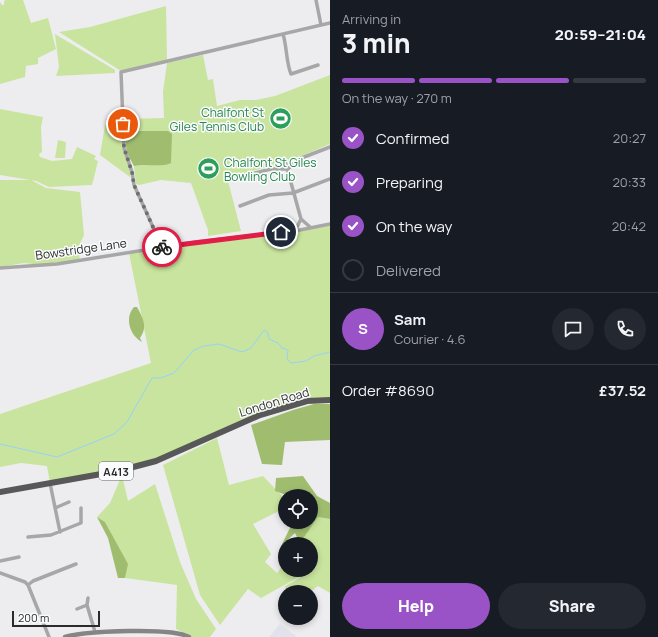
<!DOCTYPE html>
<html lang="en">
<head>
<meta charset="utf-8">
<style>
	:root { --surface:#171b24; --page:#242831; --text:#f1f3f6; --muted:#9ea1a6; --line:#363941; --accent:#9a53c7 }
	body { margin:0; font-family:Manrope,sans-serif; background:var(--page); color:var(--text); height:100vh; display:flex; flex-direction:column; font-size:15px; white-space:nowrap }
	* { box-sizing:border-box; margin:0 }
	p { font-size:13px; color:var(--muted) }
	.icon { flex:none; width:22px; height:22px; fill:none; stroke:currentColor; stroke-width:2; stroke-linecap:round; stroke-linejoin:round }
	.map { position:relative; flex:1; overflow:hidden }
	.sheet { display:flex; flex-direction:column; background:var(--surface); width:328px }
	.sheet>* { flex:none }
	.controls { position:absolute; left:278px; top:489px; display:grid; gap:8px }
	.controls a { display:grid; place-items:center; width:40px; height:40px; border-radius:50%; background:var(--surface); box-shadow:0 2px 6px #0003; font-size:20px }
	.scale { position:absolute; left:12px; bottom:10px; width:88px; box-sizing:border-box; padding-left:4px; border:2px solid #2b2b2b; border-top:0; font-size:11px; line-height:14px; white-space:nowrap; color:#2b2b2b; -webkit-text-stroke:3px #fafbfc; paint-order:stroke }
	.pin { position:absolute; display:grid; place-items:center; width:34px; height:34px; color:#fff; margin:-17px; border:2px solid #fff; border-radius:50%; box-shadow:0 1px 4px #0007 }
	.courier { position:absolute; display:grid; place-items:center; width:40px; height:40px; margin:-20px; border:3px solid #e11d48; border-radius:50%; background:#fff; color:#222; box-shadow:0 1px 5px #0007 }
	.headline em { font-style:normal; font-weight:800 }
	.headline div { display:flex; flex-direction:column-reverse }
	.headline { display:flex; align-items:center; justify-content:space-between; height:68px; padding:0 12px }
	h1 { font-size:26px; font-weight:800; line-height:30px }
	.bar { display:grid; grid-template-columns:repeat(4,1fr); gap:6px 4px; align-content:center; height:48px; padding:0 12px }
	.bar i { height:5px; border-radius:3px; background:var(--line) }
	.bar .on { background:var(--accent) }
	.bar p { grid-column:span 4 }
	.line { display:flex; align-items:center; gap:10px; padding:0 12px; border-top:1px solid var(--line) }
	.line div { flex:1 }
	.round { display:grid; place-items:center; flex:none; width:42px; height:42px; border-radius:21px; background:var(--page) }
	ol { padding:0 12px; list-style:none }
	li { display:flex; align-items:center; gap:12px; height:44px }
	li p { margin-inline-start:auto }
	li .icon { padding:4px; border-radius:50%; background:var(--accent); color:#fff; stroke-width:4 }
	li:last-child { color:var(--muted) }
	li i { width:22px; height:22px; border:2px solid var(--line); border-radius:50% }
	.primary-button { display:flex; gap:8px; margin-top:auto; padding:8px 12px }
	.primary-button a { flex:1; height:46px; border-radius:24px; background:var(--accent); color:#fff; font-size:16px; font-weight:800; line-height:46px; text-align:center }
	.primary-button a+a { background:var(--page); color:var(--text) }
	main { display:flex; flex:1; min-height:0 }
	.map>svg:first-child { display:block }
</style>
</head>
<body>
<main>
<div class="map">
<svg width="330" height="637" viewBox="0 0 330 637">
	<rect width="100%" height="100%" fill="#ededef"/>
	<!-- built -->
	<path fill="#e1e2eb" d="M280 624 296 636 295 637H269Z"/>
	<!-- green -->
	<path fill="#c9e49e" d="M6 0H23L31 23 48 18 56 49 38 58V64L26 66 25 77 0 84V2L2 5H4V1Z
		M166 6 167 60 121 71 59 32 90 27Z
		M55 34 115 70V73L56 76 59 67Z
		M203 55 208 80 213 79 217 106 240 100H256L275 96 330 75V144L282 164 227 177 241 231 208 236V230L191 183 161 180 139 185 136 184 134 166 127 153 124 119 164 118 163 92 167 63Z
		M0 109 43 117 41 127 42 152 39 154 40 157 52 161 72 159 77 147 96 156 94 159 98 161 92 185 49 187 36 181 0 175Z
		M116 124 121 126 122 142 131 170 130 177 100 155 105 125Z
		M58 140 66 142 65 158H55Z
		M0 180H31L46 188 80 192 84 235 78 248 80 261 42 265 24 263 0 267Z
		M330 224V398L307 401 255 417 156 461 50 483 47 466 21 463 0 467V414L151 363 129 253 195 242 286 234 295 231Z
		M217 438 229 485 263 476 285 499V513L279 511 253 524 271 554 265 562 277 573 285 563V570H311V544H299L318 517 330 519V593L318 586 310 592H305L302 590H293L284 587 324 563 261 598 248 589 220 625 200 595 163 465Z
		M122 475 128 501 155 484 180 562 196 599 216 629 210 637H192L176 629 177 585 125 578 127 564 105 522 97 517 110 503Z"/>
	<!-- forest -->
	<path fill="#a0bd6f" d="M124 131H168L172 134 171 163C160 168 146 163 134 166L127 153Z
		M134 307H137C143 318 148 327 140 338L142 342C130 336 124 318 134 307Z
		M314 404H330V440L285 442 282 465 262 464 251 425 293 410Z
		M303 476 317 496 330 503V519L318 517 300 543 295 533 281 546 293 522H311V496H289L275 491 276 478Z
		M97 517 105 522 128 564 125 578H118L108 538Z"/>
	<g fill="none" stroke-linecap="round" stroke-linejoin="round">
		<!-- stream -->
		<path stroke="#94d2fb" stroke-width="1" d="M0 444 57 457 114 434 127 422 152 378H161L174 373 194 350 204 346 219 344 242 352 251 348 264 330 268 333 269 339 278 343 282 348 288 350 287 359 291 363 306 361 314 356 330 352"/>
		<!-- street -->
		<path stroke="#a8a7a7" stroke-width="3.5" d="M316 0 321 25
			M283 34C287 47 286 62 291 74L318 65
			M285 161 301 219 310 227
			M240 177 271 169H288L299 159 330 147
			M240 206 269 195 293 193 330 179
			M295 231 301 219
			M162 247 134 185 132 172 124 148 121 72 330 23
			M0 268 57 264 195 242 295 231 330 224
			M50 483 60 532
			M55 508 69 502
			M28 537 51 535 81 523V508
			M0 561 19 557
			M0 573 25 582 28 585 49 637
			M28 585 33 581 76 564
			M88 598 87 605 95 632
			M77 609 87 605"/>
		<!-- secondary -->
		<path stroke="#868585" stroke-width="4.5" d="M65 637C86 631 172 627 189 637"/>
		<!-- highway -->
		<path stroke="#595858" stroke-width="6" d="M0 492 118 471 156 461 260 415 307 401 330 400"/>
	</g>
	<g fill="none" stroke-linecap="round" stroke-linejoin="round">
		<!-- done -->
		<path stroke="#6f6f70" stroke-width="4" stroke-dasharray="0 7.2" d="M123 124 124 148 132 172 134 185 162 247"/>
		<!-- route -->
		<path stroke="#e11d48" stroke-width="5" d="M162 247 281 232"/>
	</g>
	<!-- icons -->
	<defs>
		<symbol id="stadium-disc" viewBox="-11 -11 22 22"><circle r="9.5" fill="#2e9e5b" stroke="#fafbfc"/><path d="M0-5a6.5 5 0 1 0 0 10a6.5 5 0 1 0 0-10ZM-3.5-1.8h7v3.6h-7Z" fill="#fff"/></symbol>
	</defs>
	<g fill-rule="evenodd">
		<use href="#stadium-disc" x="268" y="106" width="25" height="25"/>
		<use href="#stadium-disc" x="196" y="156" width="25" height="25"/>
	</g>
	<g text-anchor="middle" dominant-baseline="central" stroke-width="3" stroke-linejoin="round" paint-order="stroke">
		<!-- shield labels -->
		<rect fill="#fafbfc" stroke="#69696a" stroke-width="1" x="99" y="462" width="34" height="18" rx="3"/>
		<g font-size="11" font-weight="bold" fill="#2b2b2b">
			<text x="116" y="471">A413</text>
		</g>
		<!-- leisure labels -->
		<g font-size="12" fill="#27864d" stroke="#fafbfc" text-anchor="end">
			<text x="264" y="112">Chalfont St<tspan x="264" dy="14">Giles Tennis Club</tspan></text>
			<text x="224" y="162" text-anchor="start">Chalfont St Giles<tspan x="224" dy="14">Bowling Club</tspan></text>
		</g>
		<!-- street labels -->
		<g font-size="12" fill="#2b2b2b" stroke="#fafbfc">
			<text transform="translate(81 249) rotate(-8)">Bowstridge Lane</text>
			<text transform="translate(274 402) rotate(-17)">London Road</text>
		</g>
	</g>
</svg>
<div class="controls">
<a><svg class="icon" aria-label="locate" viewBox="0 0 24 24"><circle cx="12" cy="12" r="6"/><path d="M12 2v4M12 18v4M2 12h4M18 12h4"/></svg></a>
<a>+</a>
<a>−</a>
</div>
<div class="scale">200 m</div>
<div class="pin" style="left:123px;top:124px;background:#ea580c"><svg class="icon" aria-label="bag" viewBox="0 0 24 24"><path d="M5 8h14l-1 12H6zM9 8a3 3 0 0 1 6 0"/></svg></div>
<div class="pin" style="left:281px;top:232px;background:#1f2937"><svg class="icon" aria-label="home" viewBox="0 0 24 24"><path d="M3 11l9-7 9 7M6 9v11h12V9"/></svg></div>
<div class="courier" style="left:162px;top:247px"><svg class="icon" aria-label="bike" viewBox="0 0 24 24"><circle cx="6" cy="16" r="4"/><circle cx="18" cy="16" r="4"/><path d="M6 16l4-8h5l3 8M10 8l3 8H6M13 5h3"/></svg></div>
</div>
<section class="sheet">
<div class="headline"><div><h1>3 min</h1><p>Arriving in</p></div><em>20:59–21:04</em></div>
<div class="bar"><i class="on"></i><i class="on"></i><i class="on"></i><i></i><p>On the way · 270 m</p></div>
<ol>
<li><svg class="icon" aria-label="check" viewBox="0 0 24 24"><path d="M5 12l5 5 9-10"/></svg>Confirmed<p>20:27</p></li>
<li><svg class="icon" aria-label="check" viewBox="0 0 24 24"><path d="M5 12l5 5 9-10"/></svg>Preparing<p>20:33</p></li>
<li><svg class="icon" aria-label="check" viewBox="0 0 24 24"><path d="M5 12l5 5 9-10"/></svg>On the way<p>20:42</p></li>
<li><i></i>Delivered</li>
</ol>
<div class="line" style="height:72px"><b class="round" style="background:var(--accent);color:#fff">S</b><div><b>Sam</b><p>Courier · 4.6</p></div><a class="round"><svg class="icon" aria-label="chat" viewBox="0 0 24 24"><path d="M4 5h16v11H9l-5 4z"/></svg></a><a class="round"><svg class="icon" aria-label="phone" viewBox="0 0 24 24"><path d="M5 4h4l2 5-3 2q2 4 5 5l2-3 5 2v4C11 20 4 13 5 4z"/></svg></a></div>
<div class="line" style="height:52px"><div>Order #8690</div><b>£37.52</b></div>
<div class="primary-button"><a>Help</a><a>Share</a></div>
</section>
</main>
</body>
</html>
